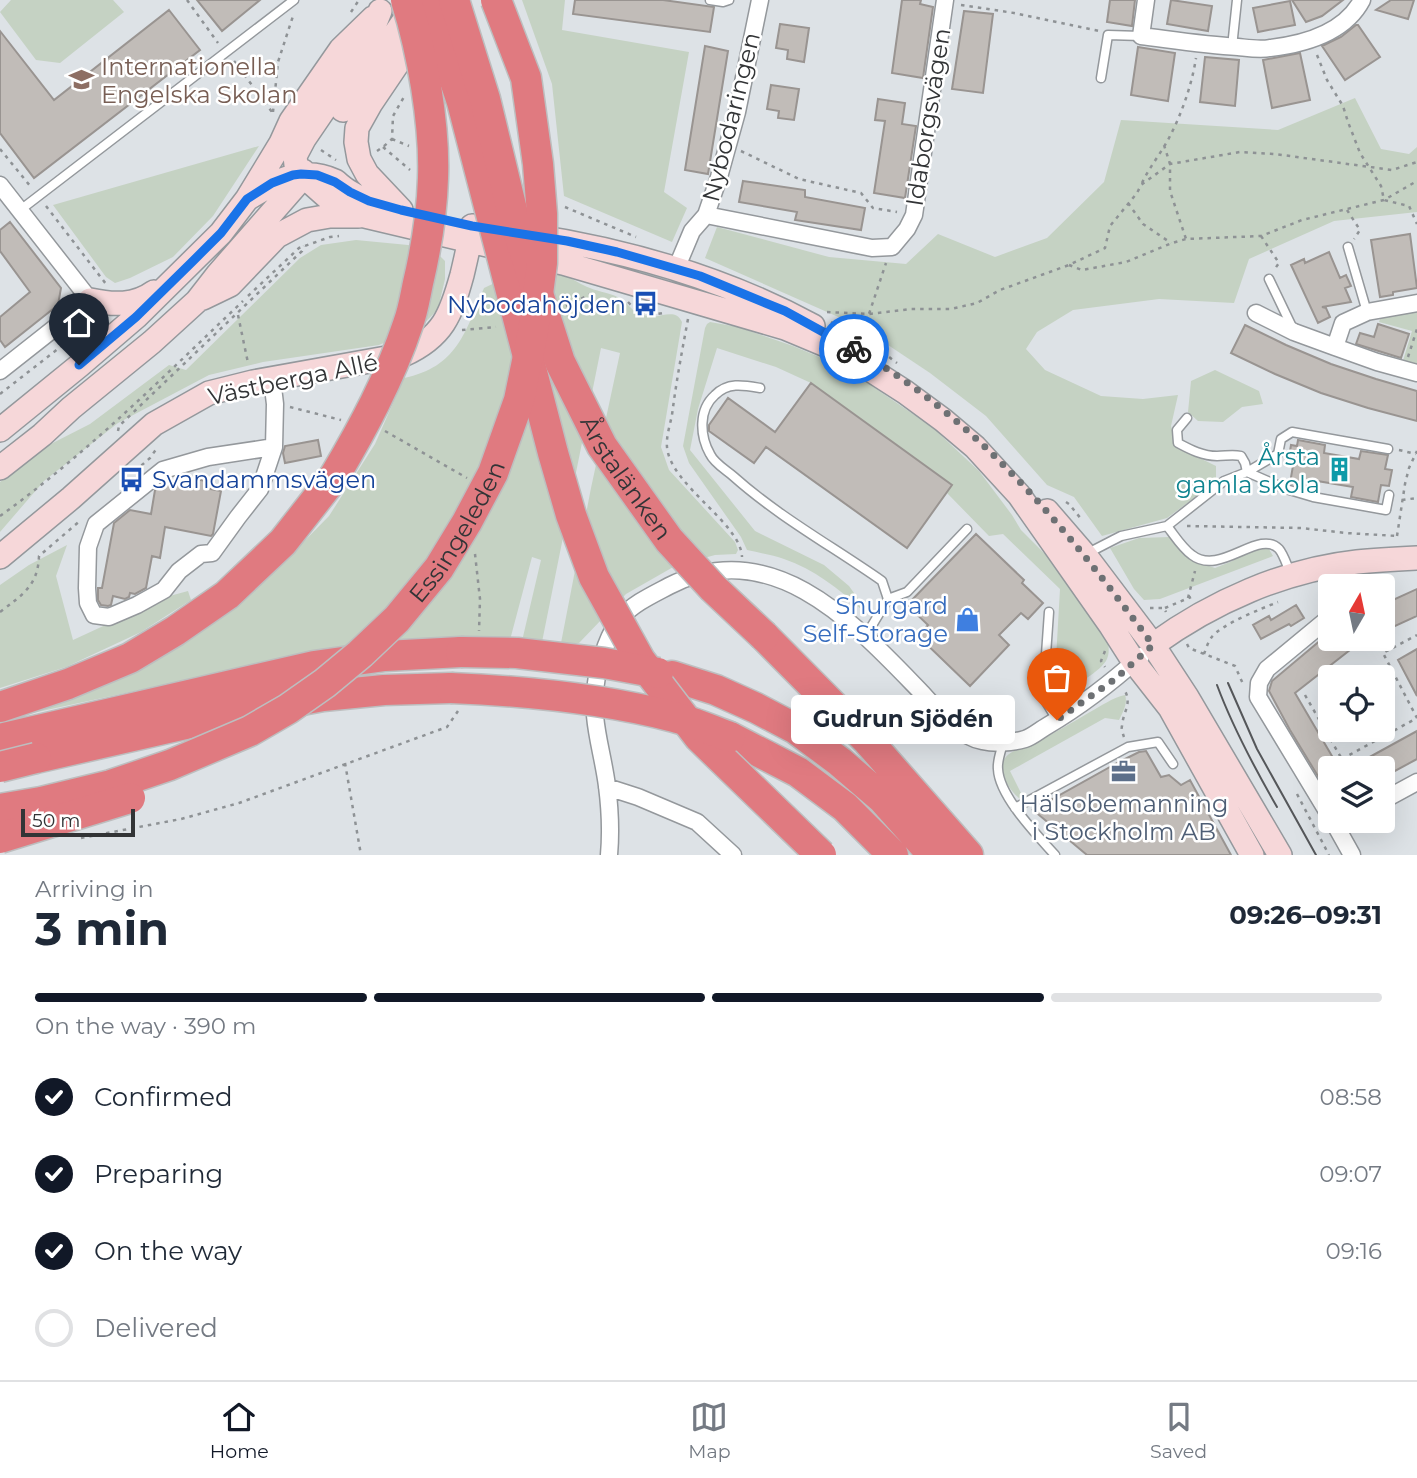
<!DOCTYPE html>
<html lang="en">
<head>
<meta charset="utf-8">
<style>
	:root { --surface:#fff; --page:#f2f2f3; --text:#1f2937; --muted:#747a83; --line:#e0e1e3; --accent:#111827 }
	body { margin:0; font-family:Montserrat,sans-serif; background:var(--page); color:var(--text); height:100vh; display:flex; flex-direction:column; font-size:26px; white-space:nowrap }
	* { box-sizing:border-box; margin:0 }
	p { font-size:23px; color:var(--muted) }
	.icon { flex:none; width:38px; height:38px; fill:none; stroke:currentColor; stroke-width:2; stroke-linecap:round; stroke-linejoin:round }
	.map { position:relative; height:855px; overflow:hidden }
	.sheet { display:flex; flex-direction:column; background:var(--surface); flex:1 }
	.sheet>* { flex:none }
	.needle { width:46px; rotate:9deg }
	.tools { position:absolute; left:1318px; top:574px; display:grid; gap:14px }
	.tools a { display:grid; place-items:center; width:77px; height:77px; border-radius:7px; background:var(--surface); box-shadow:0 7px 28px #0002; font-size:35px }
	.scale { position:absolute; left:21px; bottom:18px; width:114px; box-sizing:border-box; padding-left:7px; border:4px solid #323436; border-top:0; font-size:19px; line-height:24px; white-space:nowrap; color:#323436; -webkit-text-stroke:5px #fff; paint-order:stroke }
	.pin { position:absolute; display:grid; place-items:center; width:60px; height:60px; color:#fff; margin:-72px -30px; border-radius:50% 50% 50% 0; rotate:-45deg; box-shadow:0 0 7px #0007 }
	.pin .icon { rotate:45deg }
	.courier { position:absolute; display:grid; place-items:center; width:70px; height:70px; margin:-35px; border:5px solid #1a73e8; border-radius:50%; background:#fff; color:#222; box-shadow:0 2px 9px #0007 }
	.bubble { position:absolute; height:49px; border-radius:7px; background:var(--surface); box-shadow:0 7px 28px #0002; font-size:23px; font-weight:700; line-height:49px; text-align:center }
	.head em { font-style:normal; font-weight:700 }
	.head div { display:flex; flex-direction:column-reverse }
	.head { display:flex; align-items:center; justify-content:space-between; height:119px; padding:0 35px }
	h1 { font-size:46px; font-weight:700; line-height:52px }
	.bar { display:grid; grid-template-columns:repeat(4,1fr); gap:10px 7px; align-content:center; height:84px; padding:0 35px }
	.bar i { height:9px; border-radius:5px; background:var(--line) }
	.bar .on { background:var(--accent) }
	.bar p { grid-column:span 4 }
	ol { padding:0 35px; list-style:none }
	li { display:flex; align-items:center; gap:21px; height:77px }
	li p { margin-inline-start:auto }
	li .icon { padding:7px; border-radius:50%; background:var(--accent); color:#fff; stroke-width:4 }
	li:last-child { color:var(--muted) }
	li i { width:38px; height:38px; border:4px solid var(--line); border-radius:50% }
	.tab-bar { display:flex; justify-content:space-around; align-items:center; height:98px; border-top:2px solid var(--line); background:var(--surface); font-size:19px; color:var(--muted) }
	.tab-bar a { display:grid; justify-items:center; gap:4px }
	.tab-bar .on { color:var(--accent) }
	.map>svg:first-child { display:block }
</style>
</head>
<body>
<div class="map">
<svg width="1417" height="855" viewBox="0 0 1417 855">
	<rect width="100%" height="100%" fill="#dde2e6"/>
	<!-- green -->
	<path fill="#c5d2c3" d="M11 0H113L124 12 60 63 36 60 0 12Z
		M522 0H565L562 30 689 52 664 192 687 208 672 242 564 196 552 84Z
		M1355 98 1381 149 1409 154 1417 147V212L1334 221 1249 259 1234 303 1159 299 1073 310 1037 332 1026 349 1045 370 1101 396 1143 399 1178 395 1171 426 1177 447 1216 466V482L1167 518 1102 536 1074 497 1047 485 986 416 930 373 861 327 705 258 717 227 829 257 906 264 938 234 995 257 1047 238 1104 182 1121 120 1278 130Z
		M259 146 213 216 173 257 130 278 115 283 106 277 53 205Z
		M356 240 408 245 436 252 445 261V279L438 309 420 328 379 345 263 362 209 375 118 423 44 481 0 532V482L41 449 90 424 169 365 186 370 300 258 321 245Z
		M516 273C529 274 554 271 565 276 574 279 581 285 590 288 599 292 612 293 621 299 632 307 632 313 648 316 660 319 675 307 682 322L661 447 669 470 735 542 738 550 736 554 715 555 675 566 626 594 579 643H561L591 488 620 353 601 348 542 642 522 641 541 560 532 557 510 640H466L344 646 0 720 63 699 148 665 245 597 273 573 329 516 375 444 404 378C457 367 465 333 484 288Z
		M1417 308V367L1402 364 1412 331 1379 322 1382 313Z
		M710 322 738 327 793 346 824 359 869 384 932 427 979 471 1012 515 1021 530 1062 571 1107 638C1109 645 1110 654 1106 661 1096 675 1072 687 1057 695L1054 694 1060 589 1003 534 989 536 947 493 952 485 811 383 776 367 717 348 698 409 690 450 755 531 824 565 849 586 864 607 862 610C839 589 814 569 784 559 773 555 760 553 747 550L741 537 689 463 683 446 705 328 707 324Z
		M1215 370 1259 391 1263 404 1242 407 1223 422 1198 421 1188 412 1191 381Z
		M1169 537 1191 560 1215 568 1230 562 1257 548 1269 549 1273 556 1160 599 1144 600 1134 589 1110 548 1139 538Z
		M67 545 56 576 73 640 166 597 188 591 191 600 141 632 66 667 0 688V585L29 565Z
		M1125 695C1128 703 1123 712 1119 720L1105 718 1010 771 1023 797 1020 799C1010 791 998 773 1004 760 1009 750 1023 749 1032 744 1052 735 1071 723 1090 712 1101 706 1112 698 1125 695Z"/>
	<!-- building -->
	<path fill="#c1bcb8" stroke="#999491" stroke-width="2" d="M197 0H260L222 31Z
		M575 0H663L714 7 710 32 573 14Z
		M902 0H921L920 4 933 7 923 78 892 73Z
		M1110 0H1135L1132 26 1107 22Z
		M1171 0 1212 6 1208 31 1167 24Z
		M1292 0H1343L1322 16 1306 22Z
		M1391 0H1414L1408 19 1376 10Z
		M1290 1 1295 25 1258 32 1253 8Z
		M169 10 200 50 34 178 0 133V31L54 100Z
		M964 11 993 14 983 93 952 89Z
		M780 24 809 28 804 62 787 59 788 50 776 48Z
		M1356 25H1358L1380 57 1345 80 1322 46 1341 37Z
		M705 46 728 51 708 174 685 170Z
		M1138 47 1175 53 1168 101 1131 95Z
		M1300 53 1310 100 1272 108 1263 60Z
		M1205 57 1239 60 1235 106 1200 102Z
		M771 85 799 89 794 120 778 118 779 111 767 109Z
		M878 99 905 103 902 124 916 126 905 198 874 193 885 121 875 120Z
		M743 181 805 190V197L865 208 861 230 795 220 797 212 739 202Z
		M10 222 61 288 58 305 5 347 0 340V317L30 292 0 251V230Z
		M1410 234 1417 288 1393 292V295L1380 297 1371 240Z
		M1329 252 1340 278 1346 275 1351 286 1345 288 1351 302 1322 307 1326 308 1330 317 1318 323 1291 265 1304 259 1305 263Z
		M1378 324 1409 334 1401 358 1356 344 1360 333 1374 337Z
		M1245 325 1286 345 1331 364 1376 379 1417 391V421L1368 408 1321 393 1275 374 1231 353Z
		M811 383 952 485 907 548 766 447 754 463 709 431V425L728 398 775 432Z
		M318 440 321 456 285 463 283 453 285 446Z
		M1298 440 1325 445 1324 453 1359 459 1361 451 1388 455 1385 469 1392 470 1389 486 1381 485 1378 502 1351 497 1353 487 1317 481 1315 489 1290 483 1293 466 1288 464 1291 445 1297 446Z
		M168 479 194 484 195 479 206 481 205 488 221 491 213 534 211 536 165 527 160 558 152 556 146 588 135 594 130 593 129 597 125 599 113 596 111 605 108 606 101 605 98 600V588H102L114 523 130 510 151 514 155 490Z
		M976 534 1024 580 1022 583 1043 603 1028 619 1021 613 999 635 1009 645 970 686 918 636 928 625 907 605Z
		M1417 589V616L1382 632V605Z
		M1296 605 1304 618 1291 626 1289 624 1261 639 1253 625 1269 616 1271 620Z
		M1322 639H1364L1295 693 1339 768H1330V796L1290 730 1269 691 1272 681Z
		M1417 649V696L1398 660Z
		M1417 731V759L1382 778V768H1371L1366 759Z
		M1146 751 1161 777 1169 775 1181 785 1190 780 1231 855H1087L1033 810 1119 762 1139 752Z"/>
	<g fill="none" stroke-linecap="round" stroke-linejoin="round">
		<defs>
			<path id="lane" d="M710 0 723 2 729 0
				M1232 47 1237 0
				M1101 78 1108 35 1141 36
				M19 211 294 0
				M1348 247 1367 312
				M1269 279 1293 329
				M760 388C743 385 728 382 715 395 698 410 700 436 710 454 714 463 726 470 733 476 779 517 832 546 882 581L888 599 865 637
				M1187 418 1177 430 1178 443C1191 450 1203 456 1217 456 1226 456 1232 454 1241 456L1245 463 1247 472 1224 481 1167 526C1175 536 1182 548 1192 555 1220 577 1259 528 1279 549 1284 555 1287 566 1291 574
				M1247 472 1278 454 1281 439 1292 432 1388 449
				M1247 472 1286 489 1313 497 1386 510 1389 495
				M1088 553 1121 536 1167 526
				M888 599 907 592 967 529
				M1049 612 1043 697 1057 720
				M1003 743C1001 751 997 761 998 769 999 796 1037 835 1055 855
				M1015 808 1128 747 1158 742 1173 764"/>
			<path id="street" d="M1146 0 1141 36C1173 40 1205 45 1238 47 1248 48 1260 50 1270 48 1305 44 1345 32 1362 0
				M0 185 90 300 0 371
				M706 215 872 248 892 247 907 229 914 215 945 0
				M676 269 692 231 706 215 719 177 737 112 760 0
				M1417 303 1367 312 1343 323 1335 347 1377 362 1417 373
				M1256 313 1294 332 1335 347
				M272 379 275 404 274 447 260 489 238 517 212 553 201 554 179 571 164 590 137 605 109 617 94 615 88 603 87 588 88 547 96 524 163 470 208 457 274 447
				M1331 566 1336 586
				M1330 617 1267 669 1259 683 1258 697 1330 816
				M607 787 638 797 697 822 733 855
				M1382 801 1417 782
				M1333 821 1352 855
				M609 855C611 832 610 809 607 786 602 747 589 718 597 676 602 656 608 634 621 618 632 604 654 594 669 586 773 533 855 624 921 692 938 710 957 736 982 741 995 744 1012 743 1025 739 1032 737 1040 730 1047 726 1081 706 1112 682 1141 656"/>
			<path id="secondary" d="M380 11 364 51 304 139 295 156 296 165 301 174 327 197 365 216 563 263 785 328 828 346 863 365 905 392 943 420 975 447 1019 495 1111 626 1134 662 1170 708 1252 855
				M343 110 416 3
				M247 199C274 182 302 165 335 181 339 184 343 188 348 191 356 196 365 200 374 202
				M401 210 367 174 359 159 356 142 357 128 371 103 421 29
				M527 235C626 250 724 278 813 326
				M203 298 230 285 277 236 307 220 330 216H358
				M90 300C113 305 135 306 154 292
				M0 430 80 365 136 317 221 233 247 199 281 143 291 121 341 49 373 18
				M0 468 42 435 71 408 152 342 197 301 218 274 297 184 303 171
				M1047 511 1085 555 1153 645 1187 697 1280 855
				M0 557 71 498 154 424 209 393 253 382 403 355C443 337 451 315 462 275 466 258 470 242 472 226
				M1153 645C1212 602 1284 570 1357 562 1377 560 1397 559 1417 558"/>
			<path id="highway" d="M764 636 868 741 968 855
				M672 676 716 690 756 708 796 729 840 762 882 798 933 855
				M0 707 68 684 130 658 175 631 227 595 283 542 334 477
				M730 737 798 772 845 807 893 855
				M0 739 314 666 385 656 461 652
				M36 758 238 712 323 696 384 690 451 688"/>
		</defs>
		<!-- lane casing -->
		<use href="#lane" stroke="#94989c" stroke-width="11"/>
		<!-- street casing -->
		<use href="#street" stroke="#94989c" stroke-width="19"/>
		<!-- secondary casing -->
		<use href="#secondary" stroke="#94989c" stroke-width="26"/>
		<!-- highway casing -->
		<use href="#highway" stroke="#bdbebf" stroke-width="33"/>
		<!-- path -->
		<path stroke="#8e9295" stroke-width="2.5" stroke-dasharray="3.5 5" stroke-linecap="butt" d="M187 0 218 43
			M961 5 1014 13 1099 31
			M351 12 359 0
			M1317 55 1327 80 1343 106 1348 122 1360 153 1381 186 1384 200 1409 206 1417 224
			M234 61 272 112
			M273 112 278 62 293 16
			M392 139 409 146
			M1164 145 1170 164V191L1186 239
			M383 147 410 170
			M0 149 31 187
			M321 150 336 160
			M377 151 383 147 392 139 393 116 405 95
			M741 151 799 179 861 193 873 208 897 212
			M1142 183C1150 166 1162 152 1170 136 1182 113 1192 84 1196 58
			M1128 203 1143 224 1171 243
			M46 206 106 284
			M565 207 636 237
			M1347 210 1360 230 1354 239
			M1261 236 1279 263 1274 270
			M1069 265 1082 270 1126 262 1172 243 1186 239 1261 236 1302 220 1384 200 1417 181
			M248 296 299 248 330 237 339 236
			M628 302C637 312 649 316 663 313
			M566 306 595 292
			M827 312 869 314 911 309H951L977 303 1000 290 1069 265 1105 248 1110 226 1137 193 1141 185 1170 164 1240 152 1275 154 1392 170 1417 162
			M238 315 248 363
			M688 319C682 351 676 383 672 415 670 425 666 437 667 447 670 485 741 523 742 557
			M831 322 876 347 897 363
			M462 330 496 327
			M876 347 869 314 886 263
			M1408 357 1417 329
			M0 394 95 320
			M290 407 341 420
			M118 431 119 426 302 251 304 246
			M385 431 467 478
			M1399 450 1416 454
			M135 471 150 458 157 448
			M1402 500 1417 498
			M1066 502 1069 504 1082 520
			M0 516C88 453 165 375 243 301
			M1187 526 1301 528 1346 533 1397 536
			M1397 536 1405 484 1409 468 1417 451
			M475 554 480 599 479 631
			M1188 598 1195 571
			M1150 608H1164L1166 612
			M1165 608 1191 597
			M0 612C22 595 38 586 39 556L81 520
			M1187 644 1189 648 1235 666 1243 684
			M1105 651 1101 661 1105 667
			M1204 654C1206 649 1208 642 1211 638 1221 624 1261 609 1278 602
			M1305 695 1347 768
			M1124 737C1123 734 1121 729 1122 726 1123 712 1132 704 1125 691
			M1342 759 1417 718 1383 653 1417 635
			M345 763 361 855
			M1297 794 1329 855
			M81 838 181 819 239 803 447 727 458 711"/>
		<!-- lane -->
		<use href="#lane" stroke="#fff" stroke-width="8"/>
		<!-- street -->
		<use href="#street" stroke="#fff" stroke-width="16"/>
		<!-- secondary -->
		<use href="#secondary" stroke="#f6d7d9" stroke-width="23"/>
		<!-- highway -->
		<use href="#highway" stroke="#e07a80" stroke-width="30"/>
		<!-- tram -->
		<path stroke="#55575a" stroke-width="2" d="M1228 683 1257 749 1316 855
			M1217 685C1233 728 1254 767 1277 807"/>
		<defs>
			<g id="highway-bridge">
				<path d="M428 0 462 102 553 453 571 515 594 577 640 660 699 737 821 855"/>
				<path id="s1" d="M454 0 485 99 515 222 560 362 602 446 669 540 713 588 764 636"/>
				<path d="M334 477C363 428 390 378 408 324 413 311 415 297 418 283 426 249 432 213 433 178 435 124 422 51 406 0"/>
				<path d="M461 652 517 653 604 663 658 673"/>
				<path d="M451 688C526 691 601 698 674 717 693 722 711 730 730 737"/>
				<path d="M0 767 36 758"/>
				<path id="s2" d="M0 809 41 802 111 785 170 765 250 731 288 709 325 683 360 654 397 619 439 568 467 522 493 473 519 400 533 332 542 263V214L538 164 526 78 496 0"/>
				<path d="M0 838 130 798"/>
			</g>
		</defs>
		<!-- highway-bridge casing -->
		<use href="#highway-bridge" stroke="#bdbebf" stroke-width="33" stroke-linecap="butt"/>
		<!-- highway-bridge -->
		<use href="#highway-bridge" stroke="#e07a80" stroke-width="30"/>
	</g>
	<g fill="none" stroke-linecap="round" stroke-linejoin="round">
		<!-- done -->
		<path stroke="#6e7174" stroke-width="7" stroke-dasharray="0 12.6" d="M854 349C979 419 1069 532 1153 645L1115 679 1057 720"/>
		<!-- route -->
		<path stroke="#1a73e8" stroke-width="9" d="M79 365 136 317 192 262 221 233 247 199 272 183 293 175 301 174 317 175 335 182 350 192 369 201 401 210 472 226 567 241 617 252 676 269 700 276 785 311 854 349"/>
	</g>
	<!-- icons -->
	<defs>
		<symbol id="school-bare" viewBox="-9 -9 18 18"><path d="M0-5L7-2L0 1L-7-2ZM-4 1L0 2.5L4 1V4Q0 6-4 4Z" fill="#8d6e63" stroke="#fff" stroke-width="2.5" paint-order="stroke"/></symbol>
		<symbol id="bus-bare" viewBox="-9 -9 18 18"><path d="M-5-6H5V4H4V6H2V4H-2V6H-4V4H-5ZM-3.5-4V0h7V-4ZM-3.5 1.2v1.5H-2V1.2ZM2 1.2v1.5H3.5V1.2Z" fill="#1a4fb4" stroke="#fff" stroke-width="2.5" paint-order="stroke"/></symbol>
		<symbol id="building-bare" viewBox="-9 -9 18 18"><path d="M-4-6H4V6H1V3H-1V6H-4ZM-2.5-4.3h1.7v1.8h-1.7ZM.8-4.3h1.7v1.8H.8ZM-2.5-1h1.7V.8h-1.7ZM.8-1h1.7V.8H.8Z" fill="#0f9aa8" stroke="#fff" stroke-width="2.5" paint-order="stroke"/></symbol>
		<symbol id="shop-bare" viewBox="-9 -9 18 18"><path d="M-5-2.5h2.3a2.7 3.5 0 0 1 5.4 0H5L5.5 6h-11ZM-1.5-2.5h3a1.5 2.3 0 0 0-3 0Z" fill="#3f7fe0" stroke="#fff" stroke-width="2.5" paint-order="stroke"/></symbol>
		<symbol id="office-bare" viewBox="-9 -9 18 18"><path d="M-6-3h4V-5.5h4V-3h4V5H-6ZM-1-4.5V-3h2v-1.5ZM-6 0V1H6V0Z" fill="#5c6f8a" stroke="#fff" stroke-width="2.5" paint-order="stroke"/></symbol>
	</defs>
	<g fill-rule="evenodd">
		<use href="#school-bare" x="64" y="62" width="35" height="35"/>
		<use href="#bus-bare" x="628" y="286" width="35" height="35"/>
		<use href="#building-bare" x="1322" y="452" width="35" height="35"/>
		<use href="#bus-bare" x="114" y="462" width="35" height="35"/>
		<use href="#shop-bare" x="950" y="602" width="35" height="35"/>
		<use href="#office-bare" x="1106" y="754" width="35" height="35"/>
	</g>
	<g text-anchor="middle" dominant-baseline="central" stroke-width="5" stroke-linejoin="round" paint-order="stroke">
		<!-- education labels -->
		<g font-size="24" fill="#785e54" stroke="#fff" text-anchor="start">
			<text x="101" y="66">Internationella<tspan x="101" dy="28">Engelska Skolan</tspan></text>
		</g>
		<!-- street labels -->
		<g font-size="24" fill="#323436" stroke="#fff">
			<text transform="translate(731 117) rotate(-76)">Nybodaringen</text>
			<text transform="translate(928 117) rotate(-81)">Idaborgsvägen</text>
			<text transform="translate(293 379) rotate(-12)">Västberga Allé</text>
			<text stroke="none"><textPath href="#s1" startOffset="511">Årstalänken</textPath></text>
			<text stroke="none"><textPath href="#s2" startOffset="555">Essingeleden</textPath></text>
		</g>
		<!-- transit labels -->
		<g font-size="24" fill="#164399" stroke="#fff" text-anchor="end">
			<text x="626" y="304">Nybodahöjden</text>
			<text x="152" y="479" text-anchor="start">Svandammsvägen</text>
		</g>
		<!-- culture labels -->
		<g font-size="24" fill="#0d838f" stroke="#fff" text-anchor="end">
			<text x="1320" y="456">Årsta<tspan x="1320" dy="28">gamla skola</tspan></text>
		</g>
		<!-- shop labels -->
		<g font-size="24" fill="#366cbe" stroke="#fff" text-anchor="end">
			<text x="948" y="605">Shurgard<tspan x="948" dy="28">Self-Storage</tspan></text>
		</g>
		<!-- service labels -->
		<g font-size="24" fill="#4e5e75" stroke="#fff">
			<text x="1124" y="803">Hälsobemanning<tspan x="1124" dy="28">i Stockholm AB</tspan></text>
		</g>
	</g>
</svg>
<div class="tools">
<a><svg class="needle" viewBox="-14 -14 28 28"><path d="M0-13l5 13h-10z" fill="#e53935"/><path d="M0 13l5-13h-10z" fill="#747a83"/></svg></a>
<a><svg class="icon" aria-label="locate" viewBox="0 0 24 24"><circle cx="12" cy="12" r="6"/><path d="M12 2v4M12 18v4M2 12h4M18 12h4"/></svg></a>
<a><svg class="icon" aria-label="layers" viewBox="0 0 24 24"><path d="M12 4l9 5-9 5-9-5zM3 14l9 5 9-5"/></svg></a>
</div>
<div class="scale">50 m</div>
<div class="pin" style="left:1057px;top:720px;background:#ea580c"><svg class="icon" aria-label="bag" viewBox="0 0 24 24"><path d="M5 8h14l-1 12H6zM9 8a3 3 0 0 1 6 0"/></svg></div>
<div class="pin" style="left:79px;top:365px;background:#1f2937"><svg class="icon" aria-label="home" viewBox="0 0 24 24"><path d="M3 11l9-7 9 7M6 9v11h12V9"/></svg></div>
<div class="courier" style="left:854px;top:349px"><svg class="icon" aria-label="bike" viewBox="0 0 24 24"><circle cx="6" cy="16" r="4"/><circle cx="18" cy="16" r="4"/><path d="M6 16l4-8h5l3 8M10 8l3 8H6M13 5h3"/></svg></div>
<div class="bubble" style="left:791px;top:695px;width:224px">Gudrun Sjödén</div>
</div>
<section class="sheet">
<div class="head"><div><h1>3 min</h1><p>Arriving in</p></div><em>09:26–09:31</em></div>
<div class="bar"><i class="on"></i><i class="on"></i><i class="on"></i><i></i><p>On the way · 390 m</p></div>
<ol>
<li><svg class="icon" aria-label="check" viewBox="0 0 24 24"><path d="M5 12l5 5 9-10"/></svg>Confirmed<p>08:58</p></li>
<li><svg class="icon" aria-label="check" viewBox="0 0 24 24"><path d="M5 12l5 5 9-10"/></svg>Preparing<p>09:07</p></li>
<li><svg class="icon" aria-label="check" viewBox="0 0 24 24"><path d="M5 12l5 5 9-10"/></svg>On the way<p>09:16</p></li>
<li><i></i>Delivered</li>
</ol>
</section>
<nav class="tab-bar">
<a class="on"><svg class="icon" aria-label="home" viewBox="0 0 24 24"><path d="M3 11l9-7 9 7M6 9v11h12V9"/></svg>Home</a>
<a><svg class="icon" aria-label="map" viewBox="0 0 24 24"><path d="M3 6l6-2 6 2 6-2v14l-6 2-6-2-6 2zM9 4v14M15 6v14"/></svg>Map</a>
<a><svg class="icon" aria-label="saved" viewBox="0 0 24 24"><path d="M7 4h10v16l-5-4-5 4z"/></svg>Saved</a>
</nav>
</body>
</html>
